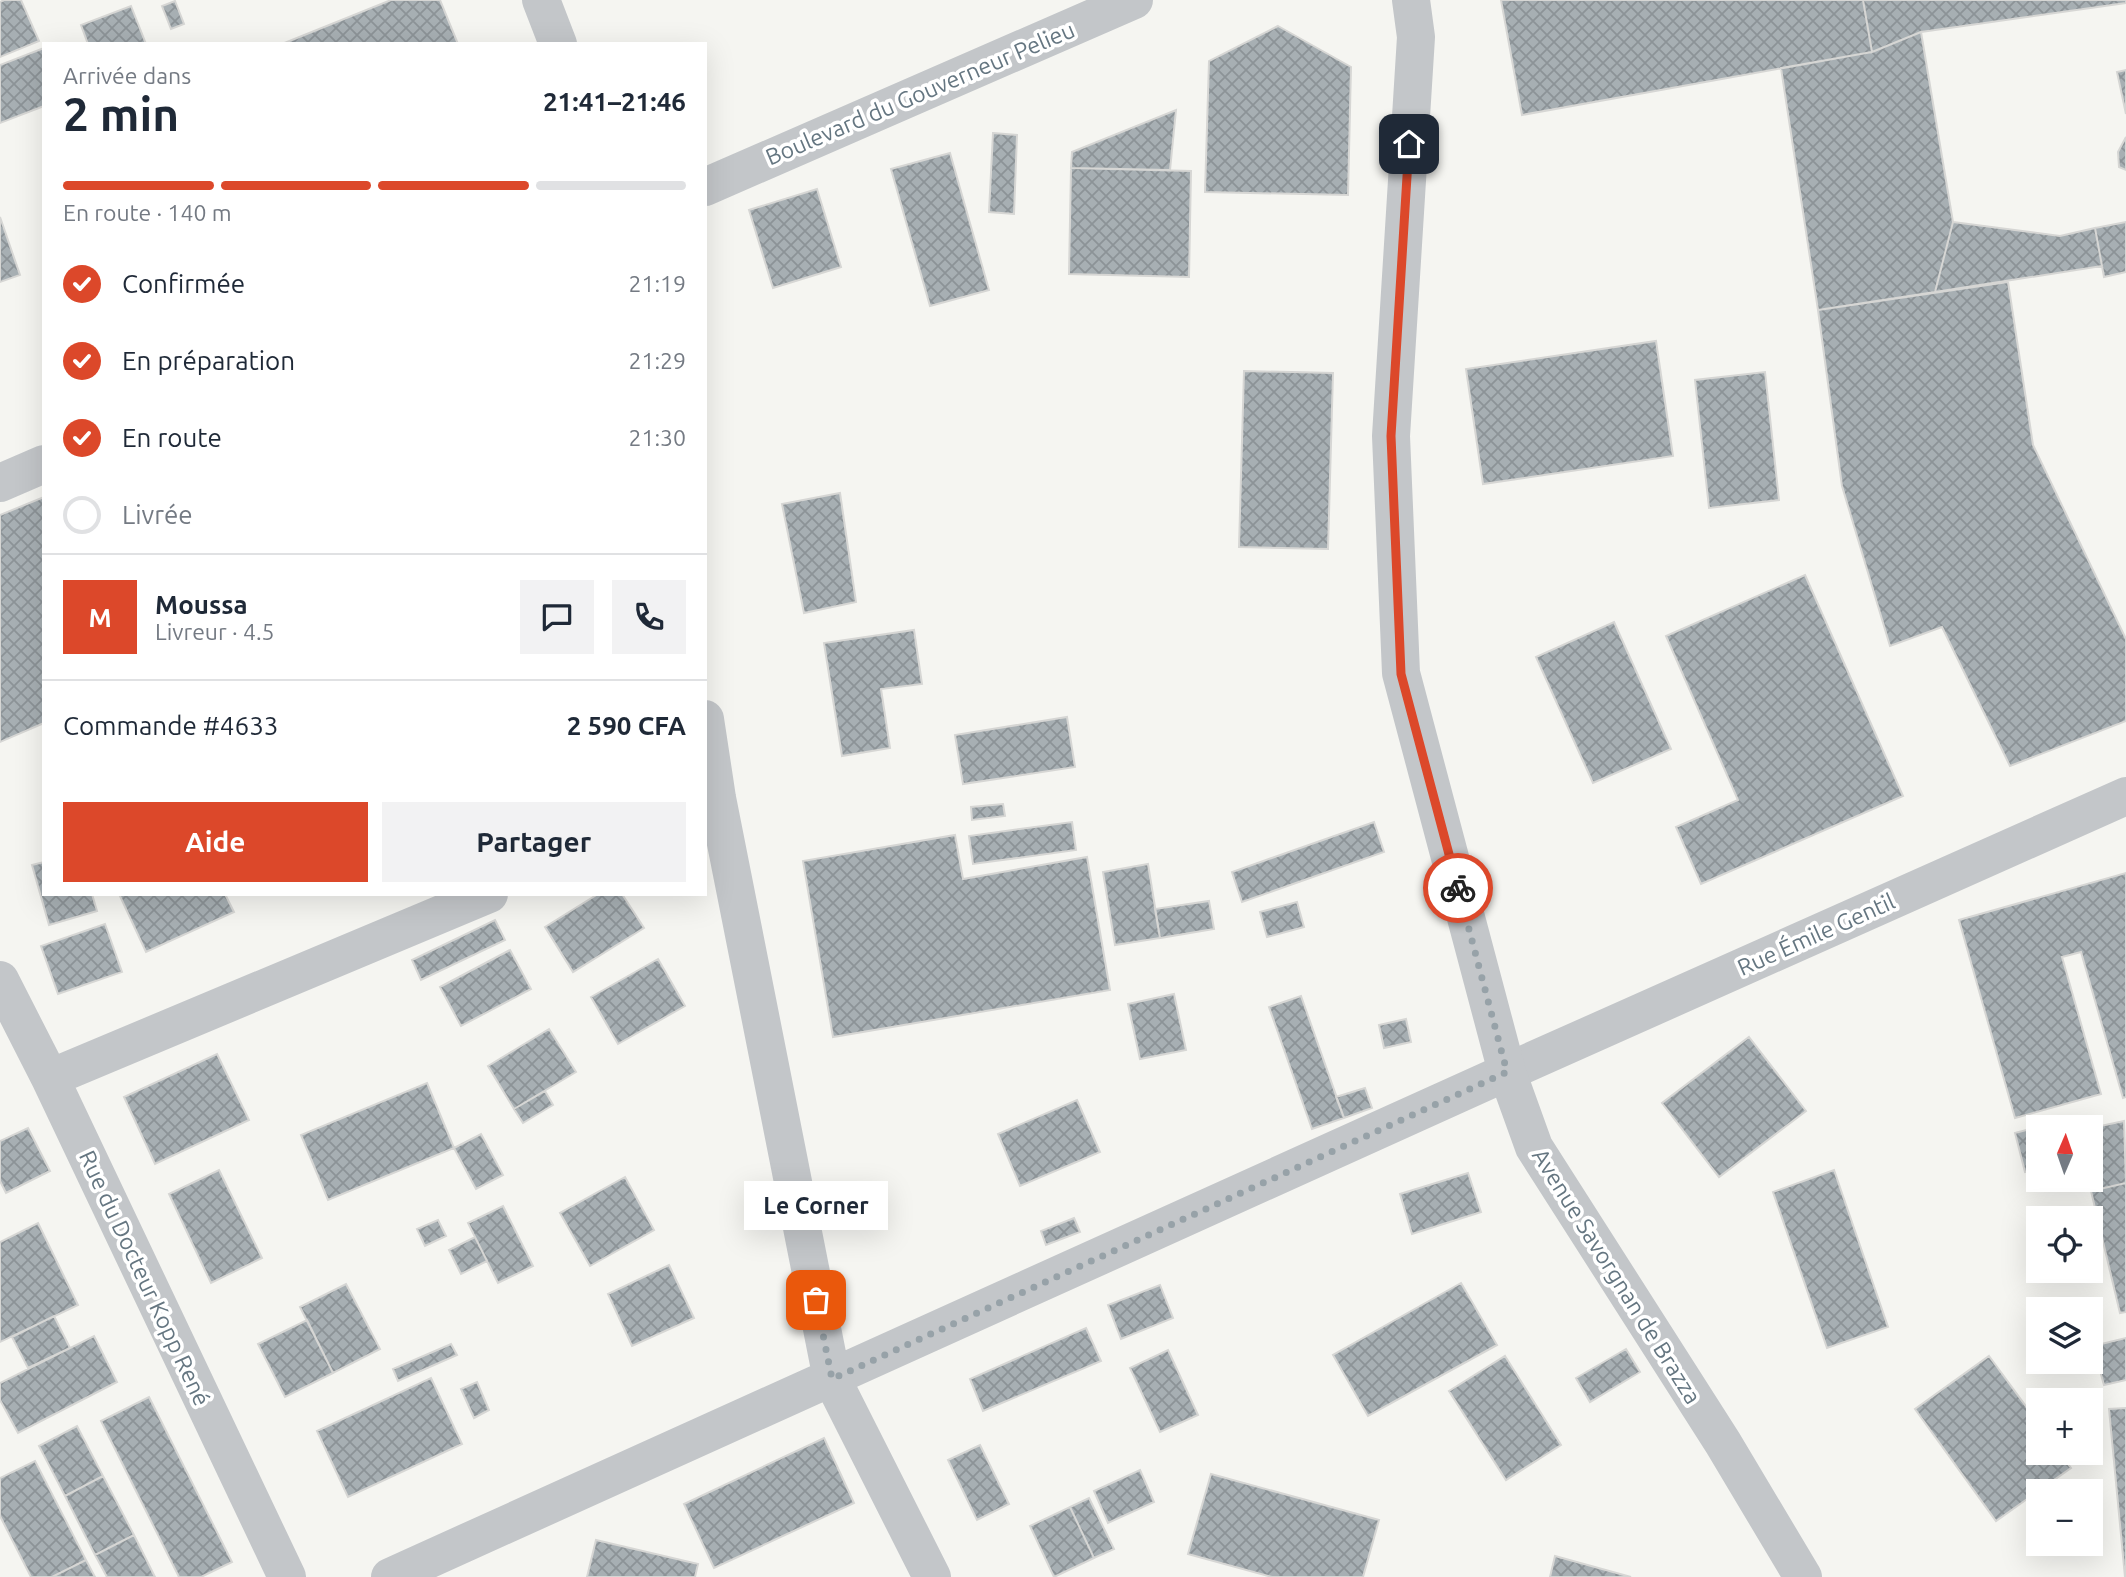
<!DOCTYPE html>
<html lang="fr">
<head>
<meta charset="utf-8">
<style>
	:root { --surface:#fff; --page:#f2f2f3; --text:#1f2937; --muted:#747a83; --line:#e0e1e3; --accent:#dc482a }
	body { margin:0; font-family:Ubuntu,sans-serif; background:var(--page); color:var(--text); height:100vh; display:flex; flex-direction:column; font-size:26px; white-space:nowrap }
	* { box-sizing:border-box; margin:0 }
	p { font-size:23px; color:var(--muted) }
	.icon { flex:none; width:38px; height:38px; fill:none; stroke:currentColor; stroke-width:2; stroke-linecap:round; stroke-linejoin:round }
	.map { position:relative; flex:1; overflow:hidden }
	.side { position:absolute; left:42px; top:42px; width:665px; height:854px; display:flex; flex-direction:column; background:var(--surface); border-radius:0px; box-shadow:0 7px 28px #0002 }
	.side>* { flex:none }
	.needle { width:46px; rotate:2deg }
	.controls { position:absolute; left:2026px; top:1115px; display:grid; gap:14px }
	.controls a { display:grid; place-items:center; width:77px; height:77px; border-radius:0px; background:var(--surface); box-shadow:0 7px 28px #0002; font-size:35px }
	.pin { position:absolute; display:grid; place-items:center; width:60px; height:60px; color:#fff; margin:-30px; border-radius:14px; box-shadow:0 4px 10px #0006 }
	.courier { position:absolute; display:grid; place-items:center; width:70px; height:70px; margin:-35px; border:5px solid #dc482a; border-radius:50%; background:#fff; color:#222; box-shadow:0 2px 9px #0007 }
	.bubble { position:absolute; height:49px; border-radius:0px; background:var(--surface); box-shadow:0 7px 28px #0002; font-size:23px; font-weight:600; line-height:49px; text-align:center }
	.overview em { font-style:normal; font-weight:600 }
	.overview div { display:flex; flex-direction:column-reverse }
	.overview { display:flex; align-items:center; justify-content:space-between; height:119px; padding:0 21px }
	h1 { font-size:46px; font-weight:600; line-height:52px }
	.bar { display:grid; grid-template-columns:repeat(4,1fr); gap:10px 7px; align-content:center; height:84px; padding:0 21px }
	.bar i { height:9px; border-radius:5px; background:var(--line) }
	.bar .active { background:var(--accent) }
	.bar p { grid-column:span 4 }
	.line { display:flex; align-items:center; gap:18px; padding:0 21px; border-top:2px solid var(--line) }
	.line div { flex:1 }
	.round { display:grid; place-items:center; flex:none; width:74px; height:74px; border-radius:0px; background:var(--page) }
	ol { padding:0 21px; list-style:none }
	li { display:flex; align-items:center; gap:21px; height:77px }
	li p { margin-inline-start:auto }
	li .icon { padding:7px; border-radius:50%; background:var(--accent); color:#fff; stroke-width:4 }
	li:last-child { color:var(--muted) }
	li i { width:38px; height:38px; border:4px solid var(--line); border-radius:50% }
	.action { display:flex; gap:14px; margin-top:auto; padding:14px 21px }
	.action a { flex:1; height:80px; border-radius:0px; background:var(--accent); color:#fff; font-size:28px; font-weight:600; line-height:80px; text-align:center }
	.action a+a { background:var(--page); color:var(--text) }
	.map>svg:first-child { display:block }
</style>
</head>
<body>
<div class="map">
<svg width="2126" height="1577" viewBox="0 0 2126 1577">
	<defs>
		<pattern id="building-cross-hatch" width="8" height="8" patternUnits="userSpaceOnUse" patternTransform="scale(1.75)"><rect width="8" height="8" fill="#a7afb3"/><path d="M0 0l8 8M0 8l8-8" fill="none" stroke="#8c9397"/></pattern>
	</defs>
	<rect width="100%" height="100%" fill="#f5f5f1"/>
	<!-- building -->
	<path fill="url(#building-cross-hatch)" stroke="#d6d6d4" stroke-width="2" d="M4 0H21L39 41 0 57V2Z
		M391 0H440L458 44H282Z
		M1501 0H1863L1872 52 1522 115Z
		M1863 0H2126V3L1921 32 1872 52Z
		M175 1 184 24 171 29 162 6Z
		M131 6 146 44H88L81 25Z
		M1278 26 1351 67 1348 195 1205 192 1209 61Z
		M1921 32 1953 222 1935 292 1818 310 1781 68 1872 52Z
		M44 48V106L0 123V65Z
		M2126 70V114L2117 72Z
		M1176 110 1170 170 1071 168 1072 152Z
		M993 133 1017 135 1014 214 989 212Z
		M2126 137V170L2119 167 2118 152Z
		M950 153 989 290 930 306 891 169Z
		M1071 168 1191 171 1189 277 1069 274Z
		M817 189 841 267 773 288 749 210Z
		M0 217 20 275 0 282Z
		M1953 222 2060 236 2095 228 2102 266 1935 292Z
		M2126 222V272L2104 277 2095 228Z
		M2008 282 2033 445 2126 639V721L2010 766 1942 627 1890 646 1842 486 1818 310Z
		M1656 341 1673 456 1483 484 1466 369Z
		M1244 371 1333 373 1328 549 1239 547Z
		M1765 372 1779 500 1709 508 1695 380Z
		M840 493 856 602 804 613 782 504Z
		M44 497V723L0 742V515Z
		M1805 575 1903 796 1701 884 1676 827 1738 800 1666 636Z
		M1614 622 1671 749 1593 783 1536 657Z
		M914 630 922 684 881 689 890 748 842 756 824 643Z
		M1067 717 1075 767 963 784 955 735Z
		M1003 804 1005 816 972 820 971 807Z
		M1072 822 1076 850 973 864 969 836Z
		M1374 822 1384 852 1242 902 1232 872Z
		M955 835 963 879 1087 857 1110 990 833 1037 803 861Z
		M44 862V894H92L97 911 49 925 32 865Z
		M1148 864 1160 938 1115 945 1103 872Z
		M2126 873V1097L2123 1098 2081 952 2062 957 2101 1094 2015 1118 1959 920Z
		M119 894H225L234 912 146 952Z
		M598 894H622L644 928 573 972 545 927Z
		M1209 901 1214 929 1160 938 1155 909Z
		M1297 902 1304 927 1267 937 1260 912Z
		M495 920 505 940 421 980 412 960Z
		M105 924 122 972 58 994 41 946Z
		M510 950 531 989 461 1026 440 987Z
		M658 959 685 1006 618 1044 591 997Z
		M1174 994 1186 1050 1140 1059 1128 1004Z
		M1301 996 1344 1118 1312 1129 1269 1007Z
		M1406 1019 1411 1042 1384 1048 1379 1025Z
		M549 1029 576 1072 514 1109 488 1066Z
		M1749 1037 1806 1111 1719 1177 1662 1103Z
		M217 1054 249 1120 155 1164 124 1097Z
		M427 1083 454 1148 328 1200 301 1135Z
		M1365 1088 1372 1108 1344 1118 1336 1097Z
		M545 1091 553 1105 523 1123 514 1109Z
		M1077 1100 1100 1152 1020 1186 998 1134Z
		M2060 1121 2061 1127H2039V1169L2025 1172 2015 1133Z
		M2124 1121 2126 1183 2091 1191 2089 1180H2091V1128Z
		M28 1128 50 1171 6 1193 0 1181V1141Z
		M481 1134 503 1175 476 1189 454 1148Z
		M219 1170 262 1258 211 1283 169 1194Z
		M1834 1170 1888 1327 1827 1348 1773 1192Z
		M1468 1173 1481 1212 1412 1234 1400 1194Z
		M625 1177 654 1230 590 1266 560 1213Z
		M2126 1183V1312L2120 1313 2091 1191Z
		M503 1206 533 1266 498 1283 468 1223Z
		M1074 1218 1080 1232 1046 1245 1041 1231Z
		M438 1220 446 1236 425 1246 417 1229Z
		M38 1223 78 1305 0 1342V1242Z
		M475 1237 487 1261 461 1274 449 1250Z
		M669 1265 694 1318 632 1346 608 1294Z
		M1461 1283 1497 1345 1368 1416 1333 1355Z
		M346 1284 380 1349 333 1373 300 1307Z
		M1160 1285 1173 1318 1121 1339 1108 1305Z
		M54 1316 70 1348 28 1368 12 1337Z
		M307 1320 333 1373 285 1397 258 1344Z
		M1086 1328 1101 1361 983 1411 970 1379Z
		M94 1336 117 1382 18 1433 0 1400V1383Z
		M2126 1338V1380L2104 1385 2093 1346Z
		M451 1344 457 1355 398 1381 393 1369Z
		M1626 1349 1640 1372 1590 1402 1576 1378Z
		M1168 1350 1198 1415 1160 1432 1130 1368Z
		M1505 1356 1561 1445 1506 1480 1449 1391Z
		M1989 1356 2039 1424V1452H2059L2071 1468 1996 1521 1915 1409Z
		M431 1378 462 1444 348 1497 317 1431Z
		M477 1382 489 1410 474 1418 461 1389Z
		M149 1397 232 1562 201 1577H179L101 1421Z
		M2126 1408V1577H2125L2109 1409Z
		M77 1426 103 1476 65 1496 39 1446Z
		M824 1438 854 1503 714 1568 684 1504Z
		M980 1445 1009 1504 977 1520 948 1460Z
		M35 1461 86 1560 52 1577H31L0 1516V1478Z
		M1140 1470 1154 1502 1108 1523 1094 1491Z
		M1211 1474 1379 1520 1363 1577H1272L1188 1554Z
		M103 1476 134 1535 95 1555 65 1496Z
		M1089 1498 1114 1549 1094 1558 1070 1507Z
		M1070 1507 1094 1558 1054 1577 1030 1526Z
		M134 1535 155 1577H107L95 1555Z
		M596 1540 698 1564 695 1577H587Z
		M1555 1556 1631 1577H1550Z
		M86 1560 95 1577H52Z"/>
	<g fill="none" stroke-linecap="round" stroke-linejoin="round">
		<!-- minor -->
		<path stroke="#c3c6c9" stroke-width="38" d="M541 0 558 44
			M705 719 717 798 832 1379 932 1577
			M0 980 50 1078 287 1577
			M50 1078 489 894
			M390 1577 1507 1072 2126 796"/>
		<!-- tertiary -->
		<path stroke="#c3c6c9" stroke-width="38" d="M1411 0 1416 37 1391 436 1401 673 1507 1072 1534 1147 1723 1443 1803 1577
			M705 187 1134 0
			M0 483 44 464"/>
	</g>
	<g fill="none" stroke-linecap="round" stroke-linejoin="round">
		<!-- done -->
		<path stroke="#97a2a8" stroke-width="7" stroke-dasharray="0 12.6" d="M816 1300 832 1379 1507 1072 1458 888"/>
		<!-- route -->
		<path stroke="#dc482a" stroke-width="9" d="M1409 144 1391 436 1401 674 1458 888"/>
	</g>
	<g text-anchor="middle" dominant-baseline="central" stroke-width="7" stroke-linejoin="round" paint-order="stroke">
		<!-- street labels -->
		<g font-size="23" fill="#657681" stroke="#fff">
			<text transform="translate(920 93) rotate(-23)">Boulevard du Gouverneur Pelieu</text>
			<text transform="translate(1816 934) rotate(-24)">Rue Émile Gentil</text>
			<text transform="translate(1617 1276) rotate(58)">Avenue Savorgnan de Brazza</text>
			<text transform="translate(145 1278) rotate(65)">Rue du Docteur Kopp René</text>
		</g>
	</g>
</svg>
<div class="controls">
<a><svg class="needle" viewBox="-14 -14 28 28"><path d="M0-13l5 13h-10z" fill="#e53935"/><path d="M0 13l5-13h-10z" fill="#747a83"/></svg></a>
<a><svg class="icon" aria-label="locate" viewBox="0 0 24 24"><circle cx="12" cy="12" r="6"/><path d="M12 2v4M12 18v4M2 12h4M18 12h4"/></svg></a>
<a><svg class="icon" aria-label="layers" viewBox="0 0 24 24"><path d="M12 4l9 5-9 5-9-5zM3 14l9 5 9-5"/></svg></a>
<a>+</a>
<a>−</a>
</div>
<div class="pin" style="left:816px;top:1300px;background:#ea580c"><svg class="icon" aria-label="bag" viewBox="0 0 24 24"><path d="M5 8h14l-1 12H6zM9 8a3 3 0 0 1 6 0"/></svg></div>
<div class="pin" style="left:1409px;top:144px;background:#1f2937"><svg class="icon" aria-label="home" viewBox="0 0 24 24"><path d="M3 11l9-7 9 7M6 9v11h12V9"/></svg></div>
<div class="courier" style="left:1458px;top:888px"><svg class="icon" aria-label="bike" viewBox="0 0 24 24"><circle cx="6" cy="16" r="4"/><circle cx="18" cy="16" r="4"/><path d="M6 16l4-8h5l3 8M10 8l3 8H6M13 5h3"/></svg></div>
<div class="bubble" style="left:744px;top:1181px;width:144px">Le Corner</div>
<section class="side">
<div class="overview"><div><h1>2 min</h1><p>Arrivée dans</p></div><em>21:41–21:46</em></div>
<div class="bar"><i class="active"></i><i class="active"></i><i class="active"></i><i></i><p>En route · 140 m</p></div>
<ol>
<li><svg class="icon" aria-label="check" viewBox="0 0 24 24"><path d="M5 12l5 5 9-10"/></svg>Confirmée<p>21:19</p></li>
<li><svg class="icon" aria-label="check" viewBox="0 0 24 24"><path d="M5 12l5 5 9-10"/></svg>En préparation<p>21:29</p></li>
<li><svg class="icon" aria-label="check" viewBox="0 0 24 24"><path d="M5 12l5 5 9-10"/></svg>En route<p>21:30</p></li>
<li><i></i>Livrée</li>
</ol>
<div class="line" style="height:126px"><b class="round" style="background:var(--accent);color:#fff">M</b><div><b>Moussa</b><p>Livreur · 4.5</p></div><a class="round"><svg class="icon" aria-label="chat" viewBox="0 0 24 24"><path d="M4 5h16v11H9l-5 4z"/></svg></a><a class="round"><svg class="icon" aria-label="phone" viewBox="0 0 24 24"><path d="M5 4h4l2 5-3 2q2 4 5 5l2-3 5 2v4C11 20 4 13 5 4z"/></svg></a></div>
<div class="line" style="height:91px"><div>Commande #4633</div><b>2 590 CFA</b></div>
<div class="action"><a>Aide</a><a>Partager</a></div>
</section>
</div>
</body>
</html>
